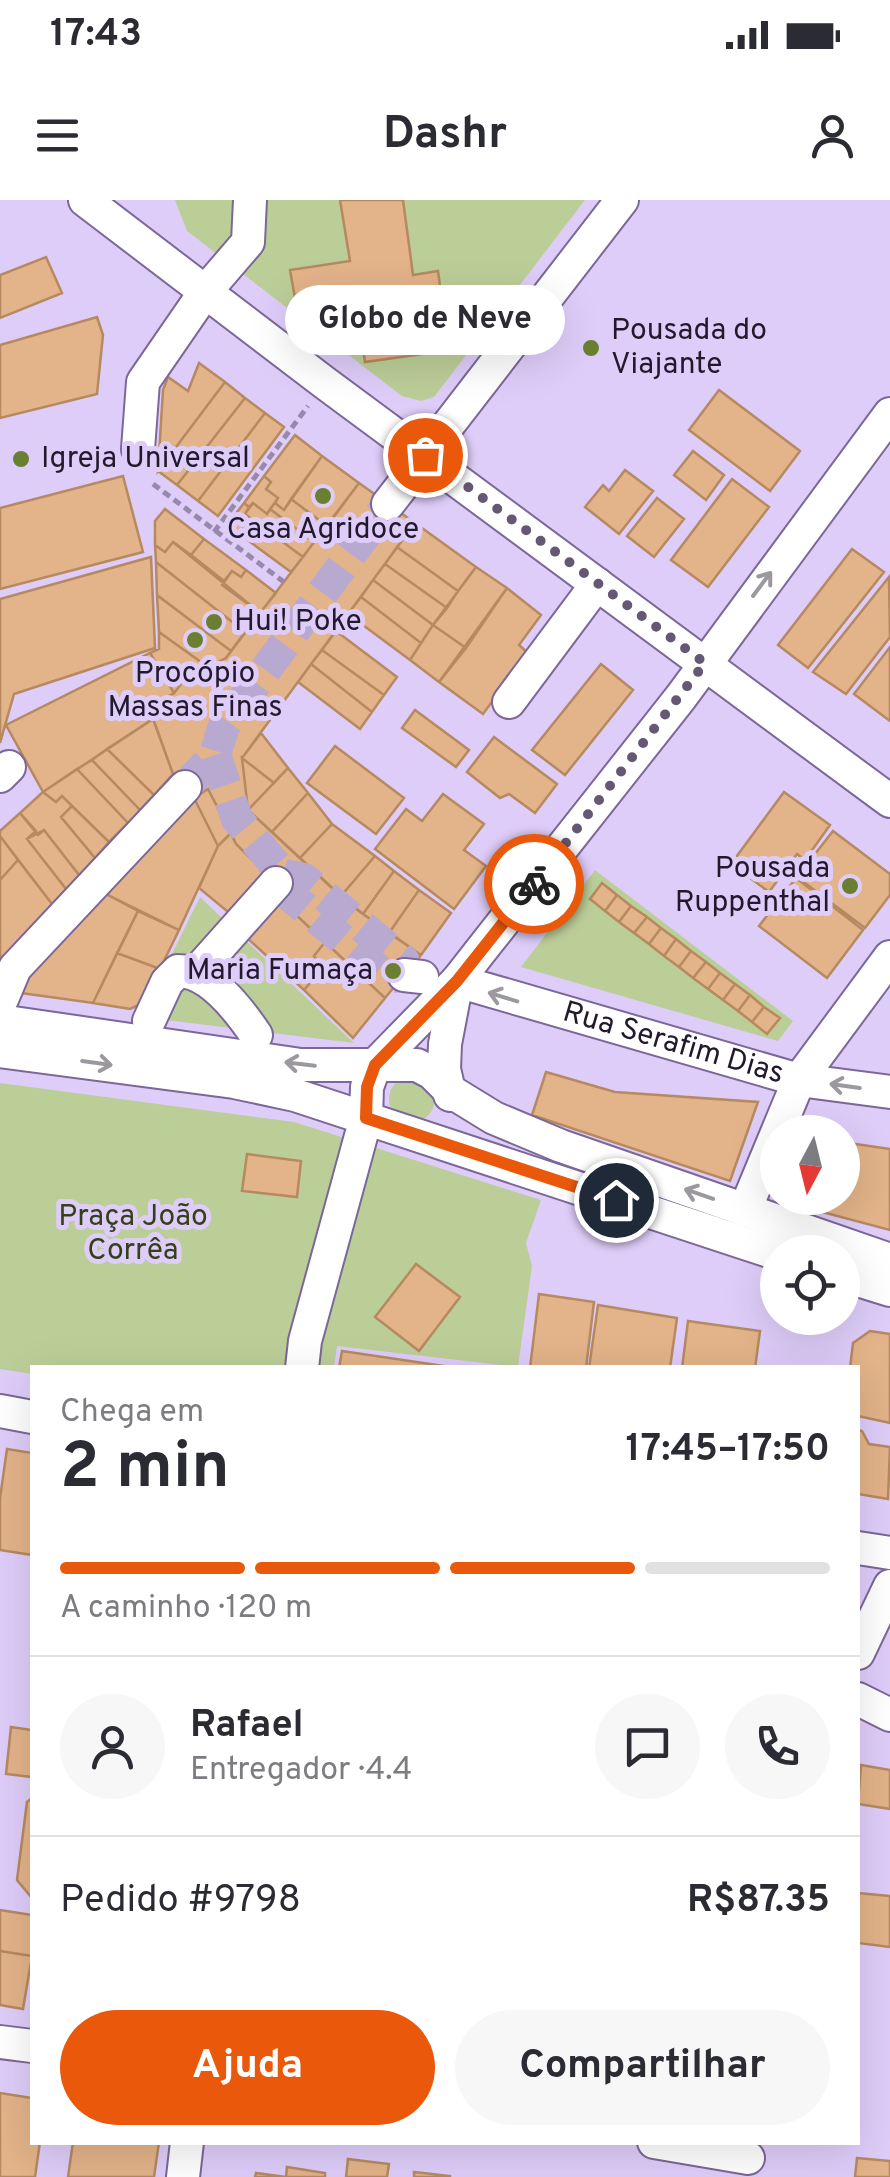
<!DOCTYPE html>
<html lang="pt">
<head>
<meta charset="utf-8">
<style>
	:root { --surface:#fff; --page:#f7f7f7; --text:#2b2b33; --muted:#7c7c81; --line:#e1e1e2; --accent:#ea580c }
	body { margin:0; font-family:Overpass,sans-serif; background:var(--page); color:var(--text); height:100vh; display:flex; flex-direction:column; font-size:38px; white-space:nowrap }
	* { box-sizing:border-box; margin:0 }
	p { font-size:32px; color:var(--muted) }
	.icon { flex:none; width:55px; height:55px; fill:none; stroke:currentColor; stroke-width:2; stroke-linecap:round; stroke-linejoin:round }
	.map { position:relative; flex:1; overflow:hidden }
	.panel { position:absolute; left:30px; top:1165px; width:830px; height:780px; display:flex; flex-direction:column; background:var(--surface); border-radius:0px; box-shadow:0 10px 40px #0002 }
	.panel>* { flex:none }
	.needle { width:65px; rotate:187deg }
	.buttons { position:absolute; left:760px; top:915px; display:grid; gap:20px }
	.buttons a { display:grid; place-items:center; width:100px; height:100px; border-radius:50%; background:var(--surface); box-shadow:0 10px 40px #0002; font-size:50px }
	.pin { position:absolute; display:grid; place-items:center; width:85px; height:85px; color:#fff; margin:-42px; border:5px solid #fff; border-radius:50%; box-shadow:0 2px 10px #0007 }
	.courier { position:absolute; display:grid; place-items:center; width:100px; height:100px; margin:-50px; border:8px solid #ea580c; border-radius:50%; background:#fff; color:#222; box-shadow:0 2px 12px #0007 }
	.bubble { position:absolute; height:70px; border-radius:35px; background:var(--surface); box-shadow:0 10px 40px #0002; font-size:32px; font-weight:700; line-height:70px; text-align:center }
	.overview em { font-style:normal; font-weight:700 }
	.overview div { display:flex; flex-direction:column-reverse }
	.overview { display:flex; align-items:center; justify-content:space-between; height:170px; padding:0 30px }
	h1 { font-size:65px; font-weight:700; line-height:75px }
	.bar { display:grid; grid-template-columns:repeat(4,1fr); gap:15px 10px; align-content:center; height:120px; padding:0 30px }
	.bar i { height:12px; border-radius:8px; background:var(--line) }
	.bar .current { background:var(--accent) }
	.bar p { grid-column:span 4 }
	.line { display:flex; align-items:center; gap:25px; padding:0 30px; border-top:2px solid var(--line) }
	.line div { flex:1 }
	.round { display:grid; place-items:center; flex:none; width:105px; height:105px; border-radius:52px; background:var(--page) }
	.action { display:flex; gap:20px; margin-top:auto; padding:20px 30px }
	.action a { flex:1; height:115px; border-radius:60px; background:var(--accent); color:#fff; font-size:40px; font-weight:700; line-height:115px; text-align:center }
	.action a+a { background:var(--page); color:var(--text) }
	.status { display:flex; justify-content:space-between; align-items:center; height:70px; padding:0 50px; background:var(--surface); direction:ltr }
	.status svg { height:28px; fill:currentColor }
	header { display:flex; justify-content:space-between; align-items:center; height:130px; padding:0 30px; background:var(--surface); font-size:45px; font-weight:700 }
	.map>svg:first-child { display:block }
</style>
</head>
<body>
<div class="status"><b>17:43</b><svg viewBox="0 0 49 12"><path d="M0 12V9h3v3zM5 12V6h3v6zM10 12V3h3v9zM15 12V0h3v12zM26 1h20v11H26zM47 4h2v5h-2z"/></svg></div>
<header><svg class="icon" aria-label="menu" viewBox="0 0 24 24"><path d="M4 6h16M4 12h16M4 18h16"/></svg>Dashr<svg class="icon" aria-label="person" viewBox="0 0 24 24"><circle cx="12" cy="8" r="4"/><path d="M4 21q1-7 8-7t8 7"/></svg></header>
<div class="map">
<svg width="890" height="1977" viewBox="0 0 890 1977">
	<rect width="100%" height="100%" fill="#decdf9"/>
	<!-- green -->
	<path fill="#bcce98" d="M175 0H585L434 197 421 201 402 196 187 31Z
		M595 670 793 821 778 841 521 767Z
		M200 697 354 843 141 817Z
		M389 899a23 23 0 1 1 46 0a23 23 0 1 1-46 0Z
		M0 883 294 922 541 1000 526 1043 532 1066 518 1167 337 1146 334 1167 32 1168V1174L0 1169Z"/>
	<!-- building -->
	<path fill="#e3b389" stroke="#b68960" stroke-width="2.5" d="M340 0H403L413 75 438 71 445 124 419 127 423 154 365 162 356 101 297 109 290 70 350 61Z
		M46 57 62 93 0 118V75Z
		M97 117 103 135 97 194 0 218V145Z
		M199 163 225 182 158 271 163 190 168 177 188 191Z
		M225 182 245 198 177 285 158 271Z
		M719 190 800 251 770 291 689 230Z
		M245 198 265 213 198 301 177 285Z
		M265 213 284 227 218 316 198 301Z
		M295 235 322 256 284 310 275 303 278 298 266 289 271 282 264 276Z
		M693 251 724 275 706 300 674 275Z
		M322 256 359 283 327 326 291 299Z
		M625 270 653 291 619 334 585 307 603 285 609 291Z
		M123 276 143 352 0 389V308Z
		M264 276 271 282 266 289 278 298 267 314 253 303 249 307 244 303Z
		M732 279 769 307 708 387 671 360Z
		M359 283 415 323 242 558 248 610 349 704 421 755 385 798 279 699 276 683 236 644 208 589 194 598 173 574 149 507 174 493 185 479 226 458Z
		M657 298 684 319 654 357 627 336Z
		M291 299 327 326 314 342 270 309 275 303 284 310Z
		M244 303 249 307 245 314 303 357 291 372 227 325Z
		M253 303 267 314 270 309 314 342 303 357 245 314Z
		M165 309 204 339 191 355 173 342 165 352 155 345V321Z
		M415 323 476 367 458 391 397 347Z
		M204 339 246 370 241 377 232 371 224 381 191 355Z
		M173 342 260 413 245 432 156 362 155 345 165 352Z
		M397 347 458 391 447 408 385 364Z
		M852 349 884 372 808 468 778 445Z
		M151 357 155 448 14 494 0 543V399Z
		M156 362 245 432 231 451 157 395Z
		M385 364 447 408 433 425 373 380Z
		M476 367 507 388 466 448 433 425Z
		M246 370 276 393 260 413 222 385 232 371 241 377Z
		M889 377 890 437 846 494 813 472Z
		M373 380 433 425 421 443 361 397Z
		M507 388 541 415 519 445 528 453 483 514 439 482Z
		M157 395 231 451 226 458 208 467 159 432Z
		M361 397 421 443 410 460 348 414Z
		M433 425 466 448 439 482 410 460Z
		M336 431 397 477 384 495 322 450Z
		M159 432 208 467 185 479 174 493 150 453 159 449Z
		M890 447V521L854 494Z
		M322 450 384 495 372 512 311 464Z
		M150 453 174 493 149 507 153 519 43 592 6 525Z
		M311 464 372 512 360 529 298 482Z
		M601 464 633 490 565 575 532 550Z
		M415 510 469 550 456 567 402 528Z
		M153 519 173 574 154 595 107 549Z
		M261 533 288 568 274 583 242 558Z
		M494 537 557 584 535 613 509 594 500 598 467 572Z
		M335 546 404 598 376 634 307 583Z
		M107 549 154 595 140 610 92 560Z
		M242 558 274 583 248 610Z
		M92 560 140 610 128 623 77 569Z
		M288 568 308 593 272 632 248 610Z
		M77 569 128 623 109 642 62 596 56 602 43 592Z
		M208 589 231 633 218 646 194 598Z
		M43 592 56 602 62 596 72 606 61 617 95 658 79 675 44 630 38 635 20 613Z
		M784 592 830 625 805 660 797 654 769 692 731 664Z
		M308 593 332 624 300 658 272 632Z
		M443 594 484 624 464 650 486 666 454 709 375 649 406 609 422 621Z
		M194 598 218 646 179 730 106 694Z
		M72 606 109 642 95 658 61 617Z
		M20 613 36 631 27 639 66 689 52 704 0 636V631Z
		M332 624 375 656 341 696 300 658Z
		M44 630 79 675 66 689 27 639Z
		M833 631 890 674V695L865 728 797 677Z
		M231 633 236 644 268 675 233 716 199 688 218 646Z
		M0 636 18 660 0 680Z
		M375 656 394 671 363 714 341 696Z
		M18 660 52 704 1 759 0 765V680Z
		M394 671 419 690 389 733 363 714Z
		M796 678 863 730 827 778 759 726Z
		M602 683 617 695 605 711 590 699Z
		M419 690 451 713 421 755 389 733Z
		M106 694 138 711 93 803 14 792Z
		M617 695 631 706 619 722 605 711Z
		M279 699 325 742 314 756 323 768 304 790 246 737Z
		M631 706 647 717 634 733 619 722Z
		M138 711 179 730 160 769 117 753Z
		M647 717 661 728 649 744 634 733Z
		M661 728 676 739 664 756 649 744Z
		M676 739 691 751 679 767 664 756Z
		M325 742 385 798 353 838 304 790 323 768 314 756Z
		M691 751 706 762 693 778 679 767Z
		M117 753 160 769 145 802 130 809 93 803Z
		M706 762 720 773 708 789 693 778Z
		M720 773 735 784 723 800 708 789Z
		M735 784 750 795 738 811 723 800Z
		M750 795 764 807 752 822 738 811Z
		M764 807 780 818 767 834 752 822Z
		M546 872 615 892 758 902 730 981 532 915Z
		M842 942 890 949V1030L792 1004 791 998H842Z
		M247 954 301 961 297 997 242 991Z
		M416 1064 460 1097 419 1151 375 1117Z
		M539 1094 594 1102 586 1168H530Z
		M598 1105 677 1118 670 1168H589Z
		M688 1121 760 1131 755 1168H682Z
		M870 1131 890 1134V1223L858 1216V1168H850L853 1143Z
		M342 1151 457 1168H339Z
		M858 1230 862 1231 869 1244 890 1247 888 1299 858 1294Z
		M7 1249 32 1253V1355L0 1350V1298Z
		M11 1527 32 1530V1577L6 1574Z
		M861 1565 890 1570V1609L858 1604Z
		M32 1598V1698L17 1680 27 1602Z
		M858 1693 890 1696V1747L858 1743Z
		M0 1710 32 1715V1756L0 1751Z
		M0 1751 32 1756 23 1809 0 1805Z
		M0 1893 32 1898V1942H40L35 1977H0Z
		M73 1942H159L154 1977H68Z
		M857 1958 890 1961V1977H855Z
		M348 1959 389 1964 387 1977H346Z
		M287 1967 325 1973V1977H255L256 1973 286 1977Z
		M414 1972 450 1976V1977H414Z"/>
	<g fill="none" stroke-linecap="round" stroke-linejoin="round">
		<!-- minor-tunnel -->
		<path stroke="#b8a9d0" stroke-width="32" stroke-dasharray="32 16" stroke-linecap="butt" d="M215 555 237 619 284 675
			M185 587 215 555 224 526 388 304
			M284 675 304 679 403 760 404 775 388 778 287 693Z"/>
		<defs>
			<g id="minor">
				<path d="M85 0 325 183 890 601"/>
				<path d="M138 249 143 182 205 92 248 42 250 0"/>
				<path d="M425 255 622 0"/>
				<path d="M388 304 409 277"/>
				<path d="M509 502 597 384"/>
				<path d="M0 576 9 567"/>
				<path d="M196 773 276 683"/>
				<path d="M404 775 422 777"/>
				<path id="s1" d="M457 781 799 880 890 892"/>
				<path d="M2 799 15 768 185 587"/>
				<path d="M0 821 301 865H417L432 873 450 891 494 918 561 946 890 1060"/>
				<path d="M149 821 167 782 178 771C210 771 239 810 256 835"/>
				<path d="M0 851 234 882 295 895 778 1054"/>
				<path d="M450 895 444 869 445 844 457 781"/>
				<path d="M366 918 367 887 375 865 457 781 486 744 681 497 890 214"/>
				<path d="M745 1010 799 880 890 757"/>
				<path d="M842 1075 890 1090"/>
				<path d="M302 1168 305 1141 361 936"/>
				<path d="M0 1211 32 1217"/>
				<path d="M858 1348 890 1353"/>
				<path d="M858 1453 890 1386"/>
				<path d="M858 1499 890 1515"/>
				<path d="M0 1842 32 1846"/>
				<path d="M654 1942 748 1958"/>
				<path d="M183 1977 187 1942"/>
			</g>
		</defs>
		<!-- minor casing -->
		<use href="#minor" stroke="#7b6798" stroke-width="36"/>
		<!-- path -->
		<path stroke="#9789ac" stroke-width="5" stroke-dasharray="8 5" stroke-linecap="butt" d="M153 284 284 382
			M214 332 308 206"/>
		<!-- minor -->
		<use href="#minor" stroke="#fff" stroke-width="32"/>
	</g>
	<!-- one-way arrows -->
	<defs><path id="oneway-shaft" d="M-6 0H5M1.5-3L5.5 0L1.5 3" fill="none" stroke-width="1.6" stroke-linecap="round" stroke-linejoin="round" transform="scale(2.5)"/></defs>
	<g stroke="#9c98a0">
		<use href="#oneway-shaft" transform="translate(762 384) rotate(-53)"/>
		<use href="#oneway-shaft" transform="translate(503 797) rotate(-163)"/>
		<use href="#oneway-shaft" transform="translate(97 863) rotate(8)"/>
		<use href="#oneway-shaft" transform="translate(300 864) rotate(-173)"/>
		<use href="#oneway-shaft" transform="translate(845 886) rotate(-172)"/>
		<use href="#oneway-shaft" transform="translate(699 994) rotate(-161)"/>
	</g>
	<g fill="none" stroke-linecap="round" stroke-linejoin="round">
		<!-- done -->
		<path stroke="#645874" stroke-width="10" stroke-dasharray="0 18" d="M425 255 705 463 534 684"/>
		<!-- route -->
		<path stroke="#ea580c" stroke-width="12" d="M534 684 457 781 375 865 367 887 366 918 616 1000"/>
	</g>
	<!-- markers -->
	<g fill="#6a7f31" stroke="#decdf9" stroke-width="4">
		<circle cx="591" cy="148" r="10"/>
		<circle cx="21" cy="259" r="10"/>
		<circle cx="323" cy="296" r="10"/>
		<circle cx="214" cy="422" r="10"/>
		<circle cx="195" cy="440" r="10"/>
		<circle cx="850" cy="686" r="10"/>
		<circle cx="393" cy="771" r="10"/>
	</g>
	<g text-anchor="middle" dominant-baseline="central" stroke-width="10" stroke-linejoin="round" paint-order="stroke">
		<!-- poi labels -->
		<g font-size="30" fill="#22192d" stroke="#decdf9" text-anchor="start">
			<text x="611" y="131">Pousada do<tspan x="611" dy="34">Viajante</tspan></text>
			<text x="41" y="259">Igreja Universal</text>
			<text x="323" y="330" text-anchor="middle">Casa Agridoce</text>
			<text x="234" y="422">Hui! Poke</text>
			<text x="195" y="474" text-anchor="middle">Procópio<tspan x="195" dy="34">Massas Finas</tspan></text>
			<text x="830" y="669" text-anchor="end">Pousada<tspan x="830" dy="34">Ruppenthal</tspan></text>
			<text x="373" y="771" text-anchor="end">Maria Fumaça</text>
		</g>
		<!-- street labels -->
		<g font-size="30" fill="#22192d" stroke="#decdf9">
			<text stroke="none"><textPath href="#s1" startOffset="225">Rua Serafim Dias</textPath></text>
		</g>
		<!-- park labels -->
		<g font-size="30" fill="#35401b" stroke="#decdf9">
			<text x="133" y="1017">Praça João<tspan x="133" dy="34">Corrêa</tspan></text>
		</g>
	</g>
</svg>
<div class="buttons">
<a><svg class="needle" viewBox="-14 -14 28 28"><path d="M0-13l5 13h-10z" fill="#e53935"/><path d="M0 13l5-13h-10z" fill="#7c7c81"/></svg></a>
<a><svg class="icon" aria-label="locate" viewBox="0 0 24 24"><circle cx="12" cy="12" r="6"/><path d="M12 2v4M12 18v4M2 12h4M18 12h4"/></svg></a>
</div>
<div class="pin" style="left:425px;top:255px;background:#ea580c"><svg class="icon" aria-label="bag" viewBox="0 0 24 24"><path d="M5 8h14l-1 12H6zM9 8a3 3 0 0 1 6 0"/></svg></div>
<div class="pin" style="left:616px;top:1000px;background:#1f2937"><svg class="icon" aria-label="home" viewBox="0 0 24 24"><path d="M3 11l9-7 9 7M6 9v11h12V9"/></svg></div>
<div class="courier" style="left:534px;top:684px"><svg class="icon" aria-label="bike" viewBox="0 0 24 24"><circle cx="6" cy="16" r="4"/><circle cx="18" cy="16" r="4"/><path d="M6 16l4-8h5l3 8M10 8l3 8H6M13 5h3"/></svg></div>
<div class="bubble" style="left:285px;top:85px;width:280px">Globo de Neve</div>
<section class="panel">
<div class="overview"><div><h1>2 min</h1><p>Chega em</p></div><em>17:45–17:50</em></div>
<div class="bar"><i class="current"></i><i class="current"></i><i class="current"></i><i></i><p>A caminho · 120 m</p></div>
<div class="line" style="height:180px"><a class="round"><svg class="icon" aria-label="person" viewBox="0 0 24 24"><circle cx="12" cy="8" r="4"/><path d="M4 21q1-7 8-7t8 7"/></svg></a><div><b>Rafael</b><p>Entregador · 4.4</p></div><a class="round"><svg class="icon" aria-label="chat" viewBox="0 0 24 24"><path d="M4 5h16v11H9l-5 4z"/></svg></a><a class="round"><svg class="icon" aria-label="phone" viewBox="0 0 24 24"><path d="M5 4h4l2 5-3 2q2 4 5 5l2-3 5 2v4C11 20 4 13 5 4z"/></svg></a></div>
<div class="line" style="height:130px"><div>Pedido #9798</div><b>R$87.35</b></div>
<div class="action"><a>Ajuda</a><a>Compartilhar</a></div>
</section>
</div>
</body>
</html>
